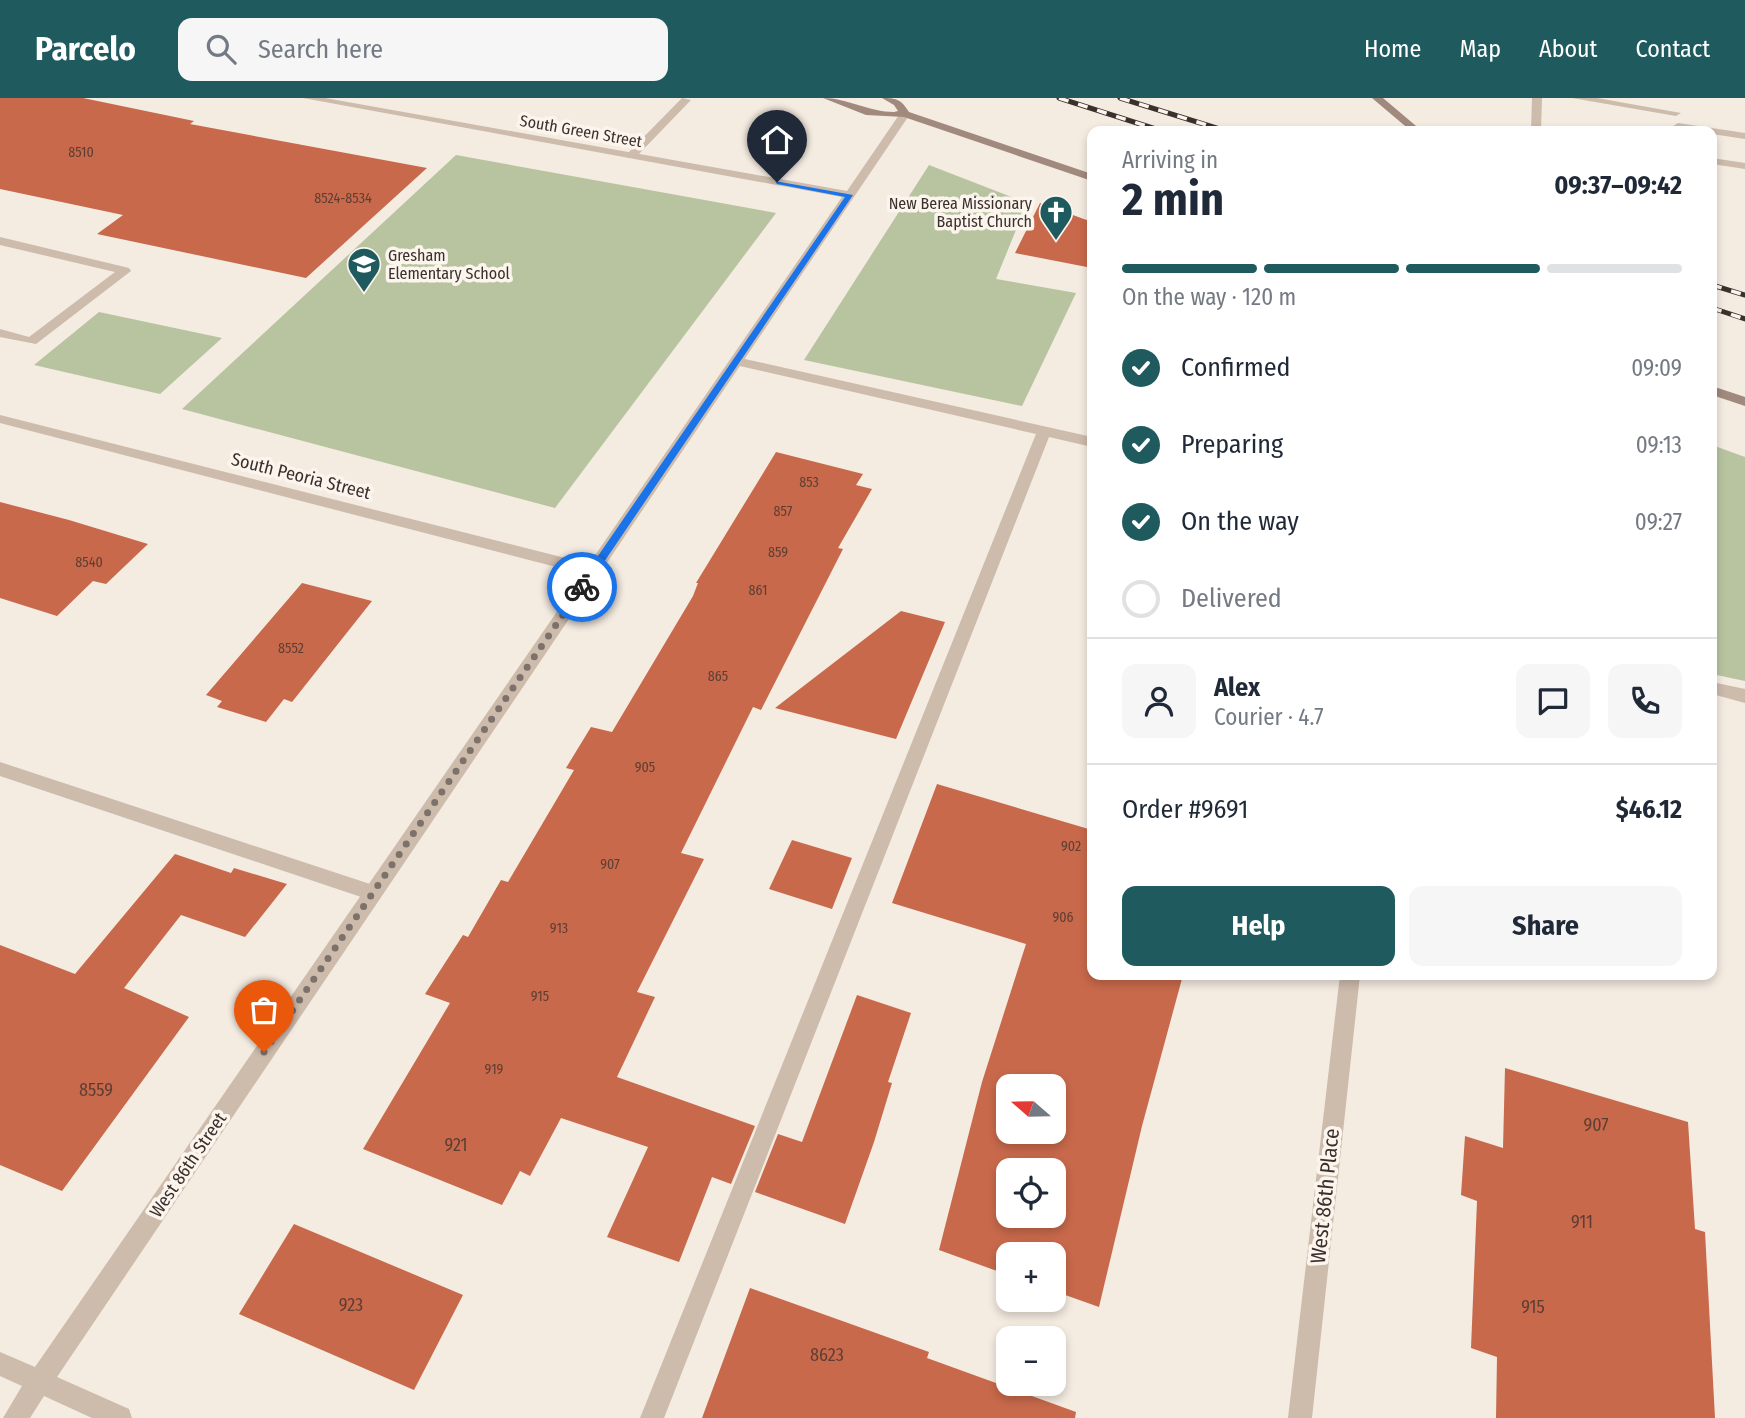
<!DOCTYPE html>
<html lang="en">
<head>
<meta charset="utf-8">
<style>
	:root { --surface:#fff; --page:#f6f6f7; --text:#1f2937; --muted:#747a83; --line:#e0e1e3; --accent:#1f5a5e }
	body { margin:0; font-family:"Fira Sans Condensed",sans-serif; background:var(--page); color:var(--text); height:100vh; display:flex; flex-direction:column; font-size:26px; white-space:nowrap }
	* { box-sizing:border-box; margin:0 }
	p { font-size:23px; color:var(--muted) }
	.icon { flex:none; width:38px; height:38px; fill:none; stroke:currentColor; stroke-width:2; stroke-linecap:round; stroke-linejoin:round }
	.map { position:relative; flex:1; overflow:hidden }
	.drawer { position:absolute; left:1087px; top:28px; width:630px; height:854px; display:flex; flex-direction:column; background:var(--surface); border-radius:14px; box-shadow:0 4px 10px #0003 }
	.drawer>* { flex:none }
	.needle { width:46px; rotate:290deg }
	.buttons { position:absolute; left:996px; top:976px; display:grid; gap:14px }
	.buttons a { display:grid; place-items:center; width:70px; height:70px; border-radius:14px; background:var(--surface); box-shadow:0 4px 10px #0003; font-size:35px }
	.pin { position:absolute; display:grid; place-items:center; width:60px; height:60px; color:#fff; margin:-72px -30px; border-radius:50% 50% 50% 0; rotate:-45deg; box-shadow:0 0 7px #0007 }
	.pin .icon { rotate:45deg }
	.courier { position:absolute; display:grid; place-items:center; width:70px; height:70px; margin:-35px; border:5px solid #1a73e8; border-radius:50%; background:#fff; color:#222; box-shadow:0 2px 9px #0007 }
	.head em { font-style:normal; font-weight:700 }
	.head div { display:flex; flex-direction:column-reverse }
	.head { display:flex; align-items:center; justify-content:space-between; height:119px; padding:0 35px }
	h1 { font-size:46px; font-weight:700; line-height:52px }
	.bar { display:grid; grid-template-columns:repeat(4,1fr); gap:10px 7px; align-content:center; height:84px; padding:0 35px }
	.bar i { height:9px; border-radius:5px; background:var(--line) }
	.bar .active { background:var(--accent) }
	.bar p { grid-column:span 4 }
	.line { display:flex; align-items:center; gap:18px; padding:0 35px; border-top:2px solid var(--line) }
	.line div { flex:1 }
	.round { display:grid; place-items:center; flex:none; width:74px; height:74px; border-radius:14px; background:var(--page) }
	ol { padding:0 35px; list-style:none }
	li { display:flex; align-items:center; gap:21px; height:77px }
	li p { margin-inline-start:auto }
	li .icon { padding:7px; border-radius:50%; background:var(--accent); color:#fff; stroke-width:4 }
	li:last-child { color:var(--muted) }
	li i { width:38px; height:38px; border:4px solid var(--line); border-radius:50% }
	.primary-button { display:flex; gap:14px; margin-top:auto; padding:14px 35px }
	.primary-button a { flex:1; height:80px; border-radius:14px; background:var(--accent); color:#fff; font-size:28px; font-weight:700; line-height:80px; text-align:center }
	.primary-button a+a { background:var(--page); color:var(--text) }
	header { display:flex; align-items:center; gap:42px; box-sizing:border-box; height:98px; padding:0 35px; background:var(--accent); color:#fff }
	header strong { font-size:33px }
	nav { display:flex; gap:38px; margin-inline-start:auto; font-size:24px }
	.search { width:490px; height:63px; background:var(--page); display:flex; align-items:center; gap:18px; box-sizing:border-box; padding:0 24px; border-radius:14px; color:var(--muted); font-size:26px }
	.map>svg:first-child { display:block }
</style>
</head>
<body>
<header>
<strong>Parcelo</strong>
<div class="search"><svg class="icon" aria-label="search" viewBox="0 0 24 24"><circle cx="10" cy="10" r="6"/><path d="M15 15l6 6"/></svg>Search here</div>
<nav><a>Home</a><a>Map</a><a>About</a><a>Contact</a></nav>
</header>
<div class="map">
<svg width="1745" height="1320" viewBox="0 0 1745 1320">
	<rect width="100%" height="100%" fill="#f4ebe1"/>
	<!-- green -->
	<path fill="#b8c4a0" d="M456 57 776 115 555 410 182 311Z
		M929 67 1027 105 996 181 1076 195 1022 308 804 262Z
		M99 214 222 240 160 296 34 267Z
		M1712 347 1745 359V583L1712 576Z"/>
	<!-- building -->
	<path fill="#c8694b" fill-rule="evenodd" d="M0 0H83L194 23 190 26 427 70 306 180 97 136 123 117 0 91Z
		M1040 105 1092 124V170L1015 155Z
		M776 354 863 376 856 387 872 391 838 450 843 451 761 612 753 609 681 755 704 761 637 894 655 899 617 979 755 1028 731 1086 712 1079 679 1164 607 1139 648 1049 561 1020 530 1078 520 1073 502 1107 363 1051 450 905 425 896 463 837 468 839 501 782 508 784 574 672 566 670 591 629 612 634 693 498 698 485H696Z
		M0 404 69 422 148 446 106 486 93 483 57 518 0 500Z
		M302 485 372 503 292 604 284 601 266 624 217 609 222 603 206 597Z
		M901 513 945 524 896 641 775 610Z
		M937 686 1092 732V877H1183L1142 1028 1099 1209 1054 1193V1157H1008V1177L939 1152 982 984 1026 846 892 805ZM1008 989H1054V1034H1008ZM1008 1073H1054V1118H1008Z
		M792 742 852 760 832 811 769 791Z
		M175 756 231 775 234 770 287 786 245 839 181 817 124 890 189 919 62 1093 0 1067V847L75 876Z
		M857 897 911 915 888 984 892 985 874 1044 845 1126 755 1094 778 1036 802 1044Z
		M1505 970 1688 1024 1695 1131 1705 1134 1715 1320H1496L1497 1259 1471 1250 1477 1103 1461 1097 1465 1038 1503 1050Z
		M294 1126 463 1197 414 1292 239 1216Z
		M750 1190 929 1254 927 1260 1076 1314 1075 1320H702Z"/>
	<g fill="none" stroke-linecap="round" stroke-linejoin="round">
		<!-- lane -->
		<path fill="#cdbbac" fill-rule="evenodd" d="M682 0 691 2 635 60H627V56Z
			M1532 0H1542L1541 33H1531Z
			M1572 0H1597L1681 15 1676 18Z
			M1678 25 1745 35V41L1712 36V33L1674 30 1673 28Z
			M1712 60 1745 65V71L1712 66Z
			M0 139 129 170 131 173 36 246 0 239V231L29 239 115 174 0 147Z
			M736 259 1092 339V349L1049 339 664 1320H640L1036 336 731 266V260Z
			M1712 584 1745 591V605L1712 596Z
			M0 664 373 787 380 789 382 795 380 801 373 803 0 678Z"/>
		<!-- street -->
		<path fill="#cdbbac" fill-rule="evenodd" d="M303 0H325L847 93 901 14 910 16 57 1279 129 1311 132 1320H92L44 1298 30 1320H3L22 1288 0 1278V1254L35 1269 583 476 0 325V317L589 466 842 99Z
			M1340 877H1360L1312 1320H1288Z"/>
		<!-- secondary -->
		<path fill="#a18a7d" fill-rule="evenodd" d="M823 0C847 0 869 14 894 14L898 13 894 7 882 0C896 0 901 1 909 14L1092 76V83L904 19 866 17Z
			M1372 0H1383L1422 33H1411Z
			M1712 288 1745 299V308L1712 297Z"/>
		<defs>
			<path id="rail" d="M1059 0 1162 33
				M1120 0 1226 33
				M1712 187 1745 197
				M1712 210 1745 221"/>
		</defs>
		<!-- rail casing -->
		<use href="#rail" stroke="#3b302b" stroke-width="5"/>
		<!-- rail -->
		<use href="#rail" stroke="#fbf5ee" stroke-width="3.5" stroke-dasharray="10" stroke-linecap="butt"/>
	</g>
	<!-- route -->
	<path fill="#1a73e8" d="M775 83 853 97 585 492H578V487L845 99 777 86Z"/>
	<g fill="none" stroke-linecap="round" stroke-linejoin="round">
		<!-- done -->
		<path stroke="#7c716b" stroke-width="7" stroke-dasharray="0 12.6" d="M264 954 582 489"/>
	</g>
	<!-- icons -->
	<defs>
		<symbol id="church-pin" viewBox="-11 -11 22 30"><path d="M0 17L-7.5 6A9.5 9.5 0 1 1 7.5 6Z" fill="#1f5a5e" stroke="#fbf5ee"/><path d="M-1.2-6h2.4v3.5h3.3v2.4h-3.3V6h-2.4V-.1h-3.3v-2.4h3.3Z" fill="#fff"/></symbol>
		<symbol id="school-pin" viewBox="-11 -11 22 30"><path d="M0 17L-7.5 6A9.5 9.5 0 1 1 7.5 6Z" fill="#1f5a5e" stroke="#fbf5ee"/><path d="M0-5L7-2L0 1L-7-2ZM-4 1L0 2.5L4 1V4Q0 6-4 4Z" fill="#fff"/></symbol>
	</defs>
	<g fill-rule="evenodd">
		<use href="#church-pin" x="1037" y="95" width="38" height="52"/>
		<use href="#school-pin" x="345" y="147" width="38" height="52"/>
	</g>
	<g text-anchor="middle" dominant-baseline="central" stroke-width="7" stroke-linejoin="round" paint-order="stroke">
		<!-- number labels -->
		<g font-size="14" fill="#5e3e33">
			<text x="81" y="54">8510</text>
			<text x="343" y="100">8524-8534</text>
			<text x="809" y="384">853</text>
			<text x="783" y="413">857</text>
			<text x="778" y="454">859</text>
			<text x="89" y="464">8540</text>
			<text x="758" y="492">861</text>
			<text x="291" y="550">8552</text>
			<text x="718" y="578">865</text>
			<text x="645" y="669">905</text>
			<text x="1071" y="748">902</text>
			<text x="610" y="766">907</text>
			<text x="1063" y="819">906</text>
			<text x="559" y="830">913</text>
			<text x="540" y="898">915</text>
			<text x="494" y="971">919</text>
		</g>
		<!-- far-street labels -->
		<g font-size="16" fill="#3b302b" stroke="#fbf5ee">
			<text transform="translate(581 33) rotate(10)">South Green Street</text>
		</g>
		<!-- far-poi labels -->
		<g font-size="16" fill="#3b302b" stroke="#fbf5ee" text-anchor="end">
			<text x="1032" y="105">New Berea Missionary<tspan x="1032" dy="18">Baptist Church</tspan></text>
			<text x="388" y="157" text-anchor="start">Gresham<tspan x="388" dy="18">Elementary School</tspan></text>
		</g>
		<!-- street labels -->
		<g font-size="18" fill="#3b302b" stroke="#fbf5ee">
			<text transform="translate(301 378) rotate(14)">South Peoria Street</text>
			<text transform="translate(188 1067) rotate(-56)">West 86th Street</text>
		</g>
		<!-- near-number labels -->
		<g font-size="18" fill="#5e3e33">
			<text x="96" y="992">8559</text>
			<text x="1596" y="1027">907</text>
			<text x="456" y="1047">921</text>
			<text x="1582" y="1124">911</text>
			<text x="351" y="1207">923</text>
			<text x="1533" y="1209">915</text>
			<text x="827" y="1257">8623</text>
		</g>
		<!-- near-street labels -->
		<g font-size="21" fill="#3b302b" stroke="#fbf5ee">
			<text transform="translate(1325 1098) rotate(-84)">West 86th Place</text>
		</g>
	</g>
</svg>
<div class="buttons">
<a><svg class="needle" viewBox="-14 -14 28 28"><path d="M0-13l5 13h-10z" fill="#e53935"/><path d="M0 13l5-13h-10z" fill="#747a83"/></svg></a>
<a><svg class="icon" aria-label="locate" viewBox="0 0 24 24"><circle cx="12" cy="12" r="6"/><path d="M12 2v4M12 18v4M2 12h4M18 12h4"/></svg></a>
<a>+</a>
<a>−</a>
</div>
<div class="pin" style="left:264px;top:954px;background:#ea580c"><svg class="icon" aria-label="bag" viewBox="0 0 24 24"><path d="M5 8h14l-1 12H6zM9 8a3 3 0 0 1 6 0"/></svg></div>
<div class="pin" style="left:777px;top:84px;background:#1f2937"><svg class="icon" aria-label="home" viewBox="0 0 24 24"><path d="M3 11l9-7 9 7M6 9v11h12V9"/></svg></div>
<div class="courier" style="left:582px;top:489px"><svg class="icon" aria-label="bike" viewBox="0 0 24 24"><circle cx="6" cy="16" r="4"/><circle cx="18" cy="16" r="4"/><path d="M6 16l4-8h5l3 8M10 8l3 8H6M13 5h3"/></svg></div>
<section class="drawer">
<div class="head"><div><h1>2 min</h1><p>Arriving in</p></div><em>09:37–09:42</em></div>
<div class="bar"><i class="active"></i><i class="active"></i><i class="active"></i><i></i><p>On the way · 120 m</p></div>
<ol>
<li><svg class="icon" aria-label="check" viewBox="0 0 24 24"><path d="M5 12l5 5 9-10"/></svg>Confirmed<p>09:09</p></li>
<li><svg class="icon" aria-label="check" viewBox="0 0 24 24"><path d="M5 12l5 5 9-10"/></svg>Preparing<p>09:13</p></li>
<li><svg class="icon" aria-label="check" viewBox="0 0 24 24"><path d="M5 12l5 5 9-10"/></svg>On the way<p>09:27</p></li>
<li><i></i>Delivered</li>
</ol>
<div class="line" style="height:126px"><a class="round"><svg class="icon" aria-label="person" viewBox="0 0 24 24"><circle cx="12" cy="8" r="4"/><path d="M4 21q1-7 8-7t8 7"/></svg></a><div><b>Alex</b><p>Courier · 4.7</p></div><a class="round"><svg class="icon" aria-label="chat" viewBox="0 0 24 24"><path d="M4 5h16v11H9l-5 4z"/></svg></a><a class="round"><svg class="icon" aria-label="phone" viewBox="0 0 24 24"><path d="M5 4h4l2 5-3 2q2 4 5 5l2-3 5 2v4C11 20 4 13 5 4z"/></svg></a></div>
<div class="line" style="height:91px"><div>Order #9691</div><b>$46.12</b></div>
<div class="primary-button"><a>Help</a><a>Share</a></div>
</section>
</div>
</body>
</html>
